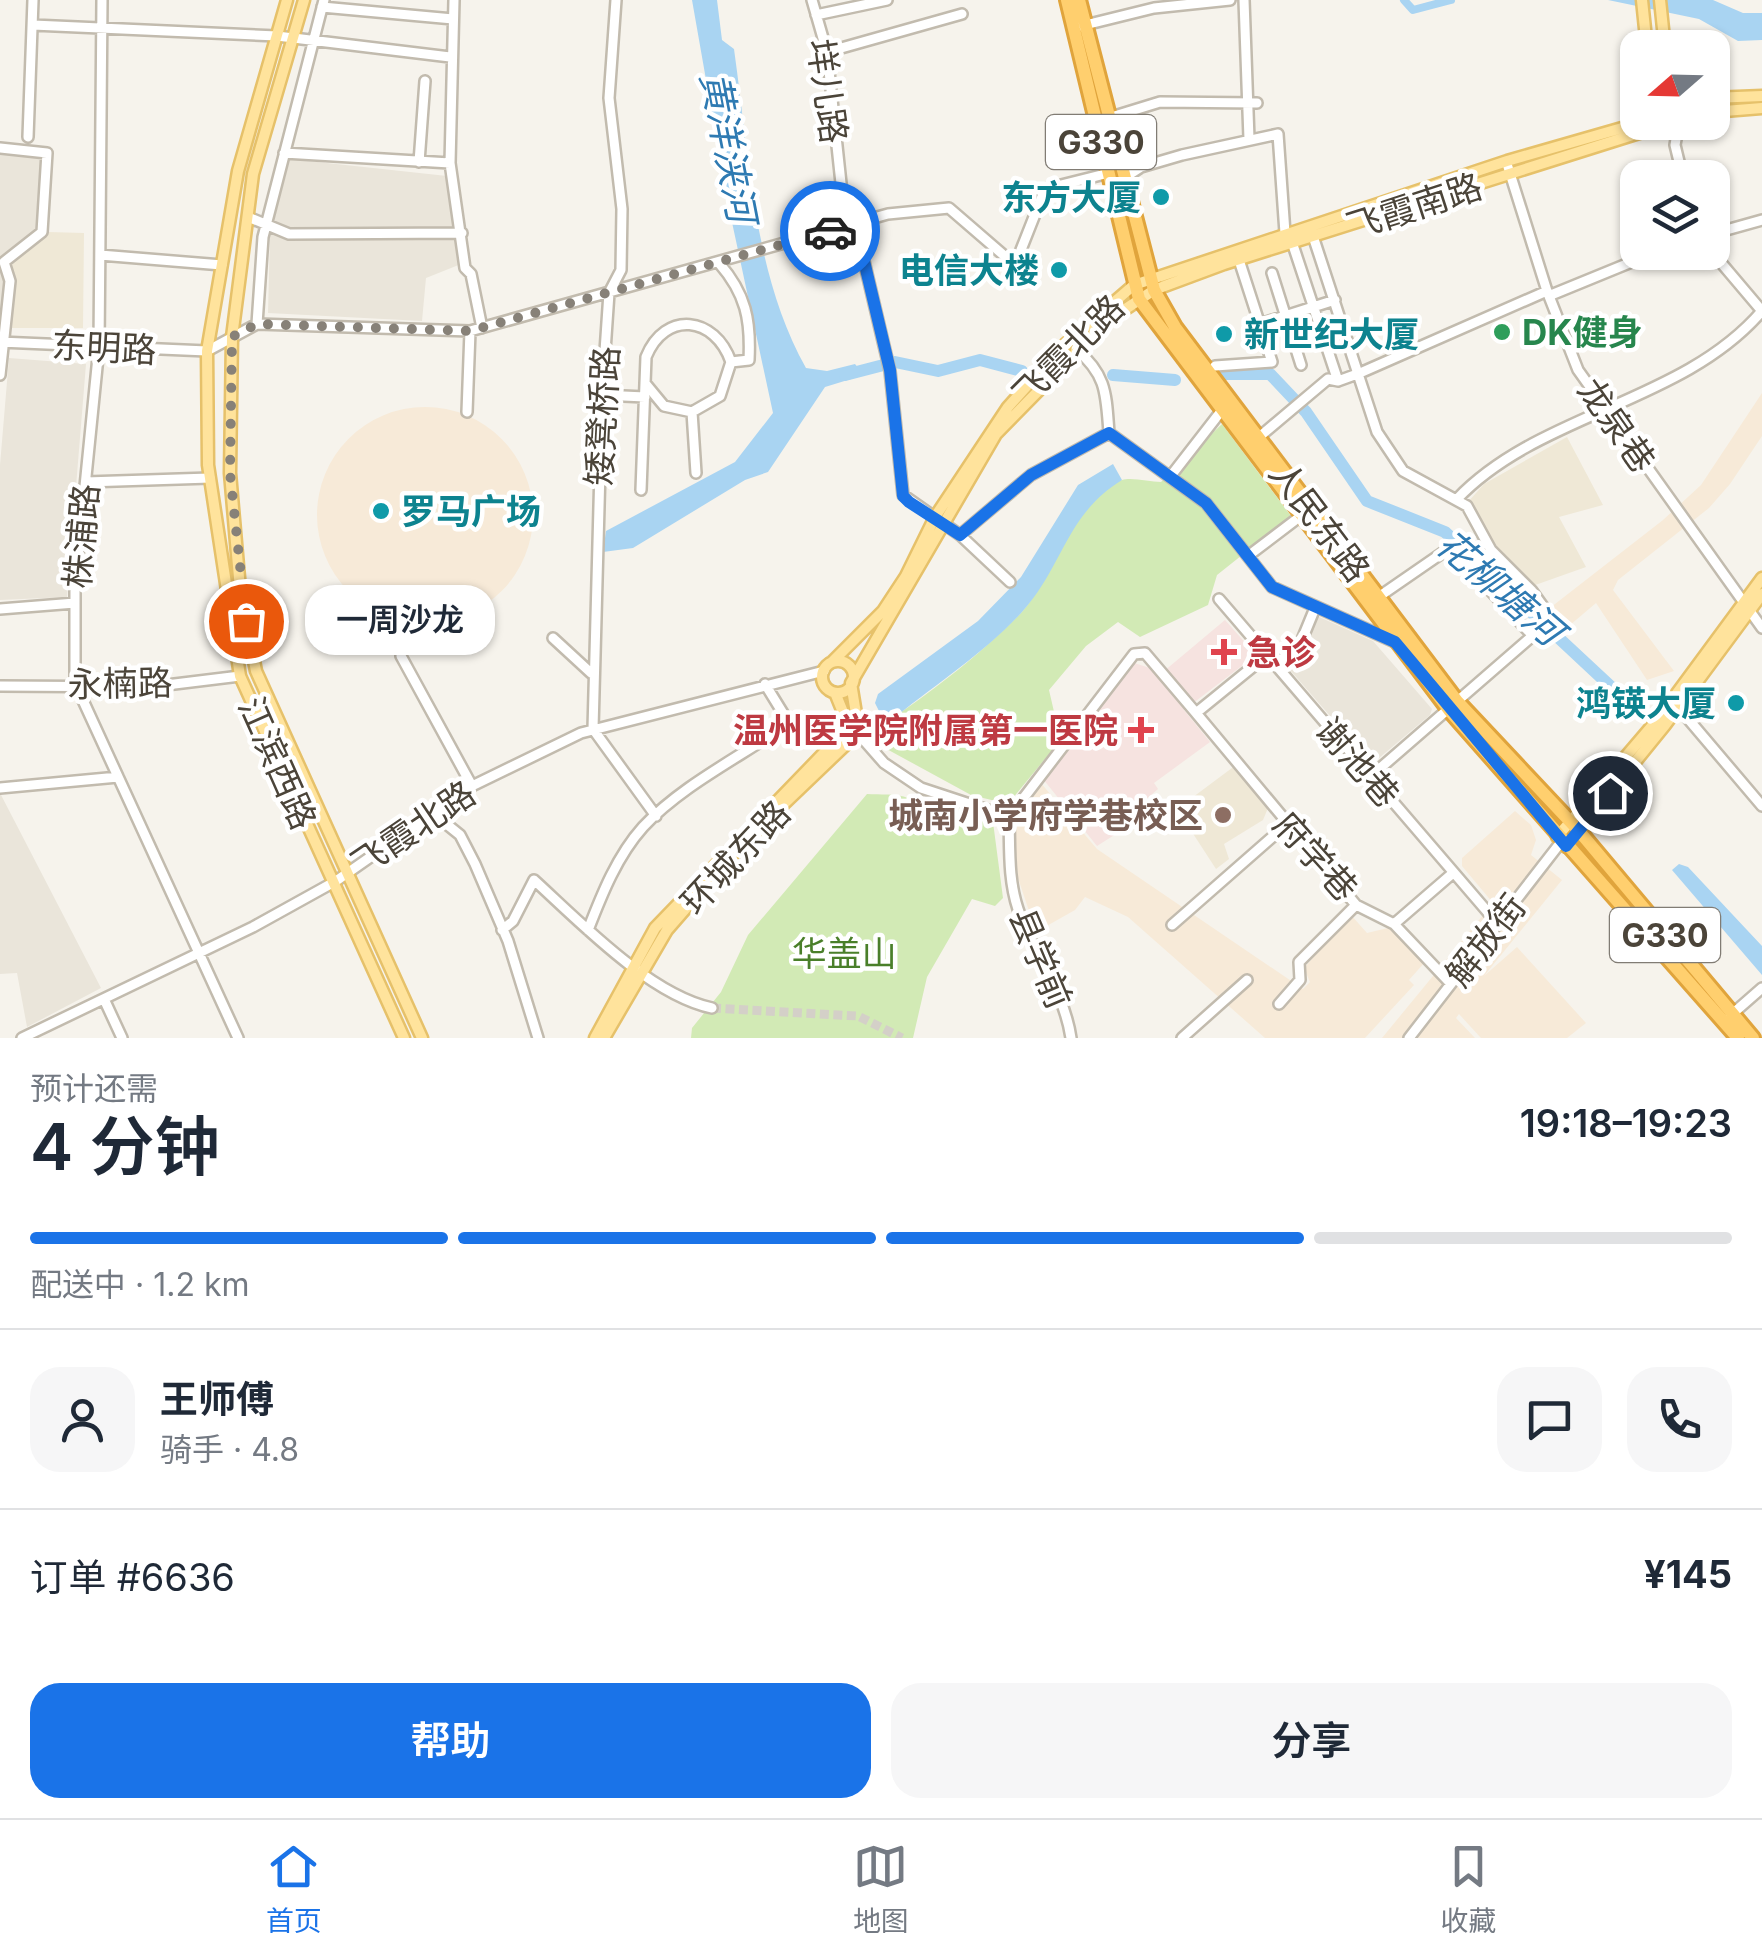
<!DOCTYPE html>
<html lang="zh">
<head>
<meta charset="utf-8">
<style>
	:root { --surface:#fff; --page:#f6f6f7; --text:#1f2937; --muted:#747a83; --line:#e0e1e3; --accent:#1a73e8 }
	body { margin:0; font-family:Inter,"Noto Sans SC",sans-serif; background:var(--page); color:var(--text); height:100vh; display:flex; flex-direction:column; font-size:38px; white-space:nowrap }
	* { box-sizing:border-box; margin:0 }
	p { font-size:32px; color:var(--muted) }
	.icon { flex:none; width:55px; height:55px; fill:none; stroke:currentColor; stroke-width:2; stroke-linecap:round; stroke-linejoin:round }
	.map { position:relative; height:1038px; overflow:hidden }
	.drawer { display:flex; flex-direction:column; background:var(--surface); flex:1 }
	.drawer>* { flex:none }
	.needle { width:65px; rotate:250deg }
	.tools { position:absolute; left:1620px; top:30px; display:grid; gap:20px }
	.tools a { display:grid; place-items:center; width:110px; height:110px; border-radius:20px; background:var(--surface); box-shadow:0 2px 8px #0004; font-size:50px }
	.pin { position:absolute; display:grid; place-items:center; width:85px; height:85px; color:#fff; margin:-42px; border:5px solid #fff; border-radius:50%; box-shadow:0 2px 10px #0007 }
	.courier { position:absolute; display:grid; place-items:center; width:100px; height:100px; margin:-50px; border:8px solid #1a73e8; border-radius:50%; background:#fff; color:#222; box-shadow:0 2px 12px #0007 }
	.bubble { position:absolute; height:70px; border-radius:30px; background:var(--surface); box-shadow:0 2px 8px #0004; font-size:32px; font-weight:600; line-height:70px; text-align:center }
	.head em { font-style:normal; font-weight:600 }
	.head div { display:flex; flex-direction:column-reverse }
	.head { display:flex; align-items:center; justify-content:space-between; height:170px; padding:0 30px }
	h1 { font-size:65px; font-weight:600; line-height:75px }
	.bar { display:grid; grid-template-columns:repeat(4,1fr); gap:15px 10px; align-content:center; height:120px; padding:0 30px }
	.bar i { height:12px; border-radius:8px; background:var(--line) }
	.bar .current { background:var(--accent) }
	.bar p { grid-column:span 4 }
	.line { display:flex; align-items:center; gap:25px; padding:0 30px; border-top:2px solid var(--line) }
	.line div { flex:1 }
	.round { display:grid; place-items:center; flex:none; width:105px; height:105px; border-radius:30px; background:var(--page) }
	.button { display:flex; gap:20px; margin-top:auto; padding:20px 30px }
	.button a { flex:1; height:115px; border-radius:30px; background:var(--accent); color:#fff; font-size:40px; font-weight:600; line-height:115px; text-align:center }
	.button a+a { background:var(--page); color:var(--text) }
	.tab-bar { display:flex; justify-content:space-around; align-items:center; height:140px; border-top:2px solid var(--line); background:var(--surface); font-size:28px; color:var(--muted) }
	.tab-bar a { display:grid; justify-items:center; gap:5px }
	.tab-bar .current { color:var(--accent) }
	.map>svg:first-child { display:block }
</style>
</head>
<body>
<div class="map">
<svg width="1762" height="1038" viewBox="0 0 1762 1038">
	<rect width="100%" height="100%" fill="#f6f3ec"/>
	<!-- residential -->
	<path fill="#eae5da" d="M0 154 44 157 39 234 5 328H0Z
		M290 159 447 176 461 264 426 278 422 321 268 313 270 236Z
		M9 358 86 364 67 597 0 600V465Z
		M1317 616 1373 641 1432 709 1430 715 1372 764 1283 662 1307 642Z
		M0 793 101 988 27 1027 17 973 0 974Z"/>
	<!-- commercial -->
	<path fill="#f7ead8" d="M1762 393V436L1730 484 1709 508 1618 580 1613 590 1674 671 1647 680 1596 603 1550 642 1528 625 1663 520 1701 485Z
		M317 515a108 108 0 1 1 216 0a108 108 0 1 1-216 0Z
		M1040 782 1097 849 1303 989 1310 982 1304 968 1351 915 1367 933 1392 927 1425 962 1409 980 1414 985 1365 1038H1265L1128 917 1085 897 1075 910 1036 932 1018 878 1012 821Z
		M1515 811 1531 825 1536 840 1531 855 1562 880 1484 976 1517 947 1586 1023 1567 1038H1481L1459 1014 1456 1018 1475 1038H1382L1493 903 1462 866V858Z"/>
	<!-- education -->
	<path fill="#efe8d6" d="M48 232 84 233 83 328H5L10 260Z
		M1567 437 1603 505 1559 517 1586 567 1524 589 1468 502 1484 484Z
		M1236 765 1268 808 1263 820 1224 844 1229 859 1216 869 1177 809Z"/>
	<!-- medical -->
	<path fill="#f6e3e0" d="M1225 620 1256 655 1184 710 1210 742 1154 783 1158 789 1143 802 1149 813 1097 846 1043 779 1134 663 1163 672Z"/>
	<!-- green -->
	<path fill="#d2eab5" d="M1222 424 1291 516 1217 575 1208 605 1140 637 1118 622 1086 646 1049 690 1055 716 1068 731 1008 804 971 795 883 747 886 726 894 717C937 688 984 651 1020 614 1053 580 1074 492 1122 480 1132 477 1150 482 1161 482Z
		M867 794C879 795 897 793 908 798 932 807 930 821 959 805L993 822 1003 898 995 906 972 899 927 977 913 1038H691L692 1028 721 992 748 935Z"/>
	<!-- water -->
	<path fill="#a9d4f2" d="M692 0H717L722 40 734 49C749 154 753 274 806 368L827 371 855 364 864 375 825 387 768 472 745 480 633 548 603 552 606 531 735 462 773 413 727 199Z
		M1608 0H1713L1743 13H1762V40L1738 41 1699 19Z
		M1113 464 1122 480C1066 514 1063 567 1022 612 987 651 939 682 898 715H881L875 703 878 694 978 621 1021 577 1078 485Z
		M1679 864 1688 867 1762 946V975L1672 870Z"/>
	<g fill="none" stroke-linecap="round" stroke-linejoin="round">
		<!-- canal -->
		<path stroke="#a9d4f2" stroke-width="8" d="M1404 0 1413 10 1451 0"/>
		<!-- river -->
		<path stroke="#a9d4f2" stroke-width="12" d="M1225 374H1270L1306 412 1367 501 1445 532 1637 711
			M845 375 895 362 938 371 980 360 1022 371
			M1113 375 1175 380"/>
		<!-- minor-tunnel -->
		<path stroke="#d4d0c8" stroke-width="9" stroke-dasharray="9 4.5" stroke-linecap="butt" d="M712 1008 858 1016 902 1038"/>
		<defs>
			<path id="minor" d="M102 0 99 347 75 586V683L238 1038
				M454 0 450 163 465 268 471 274 482 328
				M616 0 609 98 622 209 621 270 609 293 602 395 593 729 656 816
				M812 0 827 52 843 202 860 244 890 371 903 495 960 535 1010 582
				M1244 0 1249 139
				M322 7 453 19
				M816 15 887 0
				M33 25 277 36 450 57
				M1081 26 1154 8 1230 0
				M827 52 962 14
				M1108 118 1160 102 1257 103
				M1679 122 1675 145 1683 178
				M28 137 33 0
				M0 148 47 153 42 232 4 262 10 281 0 375
				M284 153 450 163
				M419 162 425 81
				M1508 167 1547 291 1578 370 1762 628
				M1124 178 1141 167 1182 155 1278 134 1285 233
				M248 217 289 234 462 233
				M1311 230 1377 432 1403 471 1467 506 1491 550 1532 591 1552 619 1370 777
				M1712 234 1762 220
				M1293 245 1338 381
				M1712 252 1762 311
				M100 255 222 265
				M719 263C746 294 751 320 749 360L731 362
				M1272 273 1301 365
				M1551 295 1656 252
				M257 324 263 237 324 0
				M1260 324 1335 300
				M0 342 207 351 257 324 470 331 888 214 949 208 1015 265 1045 189 1109 173
				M1076 349C1107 375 1106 394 1109 433L1206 503 1272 587 1395 642
				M1215 366 1272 362 1239 260
				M602 395 645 397
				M467 412 470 331
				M692 412 696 473
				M1258 438 1328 379 1338 381 1360 373 1547 291
				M1170 477 1222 410
				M86 482 210 478
				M641 490 646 357C665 310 715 316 731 362L720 396 692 412 664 406 645 383
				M1457 499C1540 412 1682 404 1762 311
				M960 535 1031 475 1109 433
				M1491 550 1471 570 1532 635
				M1248 556 1302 515
				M1377 598 1448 549 1471 570
				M1219 599 1498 924
				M0 609 75 603
				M553 638 591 673
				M401 656 472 786
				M1275 665 1301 642 1315 608
				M0 686 150 687 240 676
				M1678 707 1762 806
				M1196 713 1356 905 1394 924 1451 984
				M855 730 884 763 921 788 1009 817
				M0 788 118 777
				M434 814 460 835 475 864 508 941 538 1038
				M1009 817 1134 654 1145 653 1196 713 1266 656
				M1009 817C1010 849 1008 879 1018 909 1033 954 1064 990 1071 1038
				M1394 924 1453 873
				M1172 925 1286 825
				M502 930 513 921 534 880C580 922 650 995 712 1008
				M588 930C602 894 617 856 643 827 682 785 742 756 789 723L765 684
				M104 999 122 1038
				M1279 1004 1300 980 1299 962 1356 905
				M1730 1016 1762 988
				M22 1038 253 927 336 881 472 786 581 733 824 671
				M1182 1038 1247 980
				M1409 1038 1561 842"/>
			<path id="major" d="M287 0 238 171 207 351 208 465 240 676 404 1038
				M304 0 253 174 232 337 230 473 240 589 256 671 422 1038
				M1642 0 1647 48
				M1660 0 1665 48
				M1712 98 1762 96
				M1712 112 1762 108
				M822 677a16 16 0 1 1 32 0a16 16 0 1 1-32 0Z
				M833 661 883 611 906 576 935 517 1008 407 1062 347 1134 285 1507 161 1643 122
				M1557 837 1658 719 1762 578
				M1566 847 1665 725 1762 594
				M595 1038 655 928 849 727 836 695
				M604 1038 667 930 740 846 859 732 851 683 996 434 1106 322 1154 290 1224 264 1674 122"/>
			<path id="highway" d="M1067 0 1139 299 1449 710 1738 1038
				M1079 0 1154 290 1175 327 1457 701 1579 831 1753 1038"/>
		</defs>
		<!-- minor casing -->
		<use href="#minor" stroke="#c2bbae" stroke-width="14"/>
		<!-- major casing -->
		<use href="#major" stroke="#e6c16a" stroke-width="15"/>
		<!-- highway casing -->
		<use href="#highway" stroke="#e0a43c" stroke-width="18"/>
		<!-- minor -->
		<use href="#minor" stroke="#fff" stroke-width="9"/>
		<!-- major -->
		<use href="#major" stroke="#ffe39c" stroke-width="10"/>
		<!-- highway -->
		<use href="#highway" stroke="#ffcf6e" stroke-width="12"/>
	</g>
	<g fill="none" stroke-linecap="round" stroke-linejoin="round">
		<!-- done -->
		<path stroke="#878178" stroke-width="10" stroke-dasharray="0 18" d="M246 621 230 473 232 337 257 324 470 331 830 231"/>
		<!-- route -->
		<path stroke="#1a73e8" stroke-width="12" d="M830 231 852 224 860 244 890 370 903 496 909 502 960 535 1031 475 1109 433 1206 503 1272 587 1395 642 1566 846 1610 793"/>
	</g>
	<!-- markers -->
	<g fill="#0f9aa8" stroke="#fff" stroke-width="4">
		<circle cx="1161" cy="197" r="10"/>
		<circle cx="1059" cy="270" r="10"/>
		<circle cx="1224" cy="334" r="10"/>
		<circle cx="381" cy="511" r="10"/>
		<circle cx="1736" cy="703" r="10"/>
	</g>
	<circle fill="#2e9e5b" stroke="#fff" stroke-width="4" cx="1502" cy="332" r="10"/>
	<g fill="#e0444e" stroke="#fff" stroke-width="4">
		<path d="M1219 637h10v10h10v10h-10v10h-10v-10h-10v-10h10z"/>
		<path d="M1136 715h10v10h10v10h-10v10h-10v-10h-10v-10h10z"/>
	</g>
	<circle fill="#8d6e63" stroke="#fff" stroke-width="4" cx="1223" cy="815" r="10"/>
	<g text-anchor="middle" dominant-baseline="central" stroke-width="9" stroke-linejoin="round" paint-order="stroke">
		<!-- shield labels -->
		<g fill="#fff" stroke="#817c74" stroke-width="2.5">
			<rect x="1046" y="115" width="110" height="54" rx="8"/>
			<rect x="1610" y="908" width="110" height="54" rx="8"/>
		</g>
		<g font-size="32" font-weight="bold" fill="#4b4439">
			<text x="1101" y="142">G330</text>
			<text x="1665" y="935">G330</text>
		</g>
		<!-- street labels -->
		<g font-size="35" fill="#4b4439" stroke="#fff">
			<text transform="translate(828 91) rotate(82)">垟儿路</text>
			<text transform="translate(1414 206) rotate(-18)">飞霞南路</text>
			<text transform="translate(104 347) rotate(3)">东明路</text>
			<text transform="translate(1068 350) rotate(-45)">飞霞北路</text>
			<text transform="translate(602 416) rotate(-87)">矮凳桥路</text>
			<text transform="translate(1617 425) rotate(55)">龙泉巷</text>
			<text transform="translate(1320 521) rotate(53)">人民东路</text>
			<text transform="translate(81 536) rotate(-85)">株浦路</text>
			<text transform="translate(120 683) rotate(-1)">永楠路</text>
			<text transform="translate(1358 762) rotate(49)">谢池巷</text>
			<text transform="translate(278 763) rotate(66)">江滨西路</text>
			<text transform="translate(413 828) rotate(-34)">飞霞北路</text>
			<text transform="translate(1316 856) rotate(48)">府学巷</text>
			<text transform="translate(735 857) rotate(-47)">环城东路</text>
			<text transform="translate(1485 940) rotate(-52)">解放街</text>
			<text transform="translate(1041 958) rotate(67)">县学前</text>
		</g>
		<!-- culture labels -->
		<g font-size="35" font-weight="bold" fill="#0d838f" stroke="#fff" text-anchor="end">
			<text x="1141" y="197">东方大厦</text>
			<text x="1039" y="270">电信大楼</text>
			<text x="1244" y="334" text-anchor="start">新世纪大厦</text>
			<text x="401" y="511" text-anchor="start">罗马广场</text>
			<text x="1716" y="703">鸿锳大厦</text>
		</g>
		<!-- leisure labels -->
		<g font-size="35" font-weight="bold" fill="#27864d" stroke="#fff" text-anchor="start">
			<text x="1522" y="332">DK健身</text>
		</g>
		<!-- health labels -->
		<g font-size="35" font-weight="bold" fill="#be3a42" stroke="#fff" text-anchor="start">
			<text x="1246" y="652">急诊</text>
			<text x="1118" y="730" text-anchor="end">温州医学院附属第一医院</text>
		</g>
		<!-- education labels -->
		<g font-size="35" font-weight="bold" fill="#785e54" stroke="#fff" text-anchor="end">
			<text x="1203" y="815">城南小学府学巷校区</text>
		</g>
		<!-- park labels -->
		<g font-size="35" fill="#4a7f2a" stroke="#fff">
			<text x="844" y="953">华盖山</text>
		</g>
		<!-- water labels -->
		<g font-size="38" font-style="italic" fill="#2e7ab2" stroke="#fff">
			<text transform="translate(729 147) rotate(79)">黄洋浃河</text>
			<text transform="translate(1500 587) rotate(41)">花柳塘河</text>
		</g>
	</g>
</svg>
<div class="tools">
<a><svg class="needle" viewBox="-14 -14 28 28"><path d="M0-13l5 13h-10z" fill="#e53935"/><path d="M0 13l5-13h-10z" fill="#747a83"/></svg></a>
<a><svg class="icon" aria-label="layers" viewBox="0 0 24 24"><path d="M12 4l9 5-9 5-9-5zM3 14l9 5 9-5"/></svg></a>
</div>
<div class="pin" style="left:246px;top:621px;background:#ea580c"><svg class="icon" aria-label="bag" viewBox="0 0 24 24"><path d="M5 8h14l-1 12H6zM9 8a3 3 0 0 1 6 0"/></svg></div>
<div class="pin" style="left:1610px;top:793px;background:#1f2937"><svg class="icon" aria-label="home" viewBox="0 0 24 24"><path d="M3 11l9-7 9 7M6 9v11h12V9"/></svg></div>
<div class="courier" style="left:830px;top:231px"><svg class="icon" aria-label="car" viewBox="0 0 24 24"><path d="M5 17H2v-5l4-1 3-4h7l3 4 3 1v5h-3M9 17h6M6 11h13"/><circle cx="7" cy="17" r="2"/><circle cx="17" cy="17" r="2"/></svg></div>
<div class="bubble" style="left:305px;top:585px;width:190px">一周沙龙</div>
</div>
<section class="drawer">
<div class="head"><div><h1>4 分钟</h1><p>预计还需</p></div><em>19:18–19:23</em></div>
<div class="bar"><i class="current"></i><i class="current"></i><i class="current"></i><i></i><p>配送中 · 1.2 km</p></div>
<div class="line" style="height:180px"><a class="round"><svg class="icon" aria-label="person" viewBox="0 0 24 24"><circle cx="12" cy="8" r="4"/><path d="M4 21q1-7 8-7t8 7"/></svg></a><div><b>王师傅</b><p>骑手 · 4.8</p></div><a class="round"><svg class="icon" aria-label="chat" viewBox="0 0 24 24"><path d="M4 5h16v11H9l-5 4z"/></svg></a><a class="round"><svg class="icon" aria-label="phone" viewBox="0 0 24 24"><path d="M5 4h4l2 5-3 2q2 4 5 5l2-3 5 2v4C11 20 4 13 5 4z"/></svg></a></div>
<div class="line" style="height:130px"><div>订单 #6636</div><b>¥145</b></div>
<div class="button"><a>帮助</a><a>分享</a></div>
</section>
<nav class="tab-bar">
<a class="current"><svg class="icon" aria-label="home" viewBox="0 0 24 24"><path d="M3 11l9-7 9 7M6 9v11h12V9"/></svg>首页</a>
<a><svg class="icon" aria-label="map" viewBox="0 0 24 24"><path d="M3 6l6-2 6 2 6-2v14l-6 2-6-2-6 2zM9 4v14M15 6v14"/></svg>地图</a>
<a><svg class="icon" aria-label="saved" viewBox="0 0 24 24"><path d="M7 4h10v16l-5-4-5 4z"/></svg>收藏</a>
</nav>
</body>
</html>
